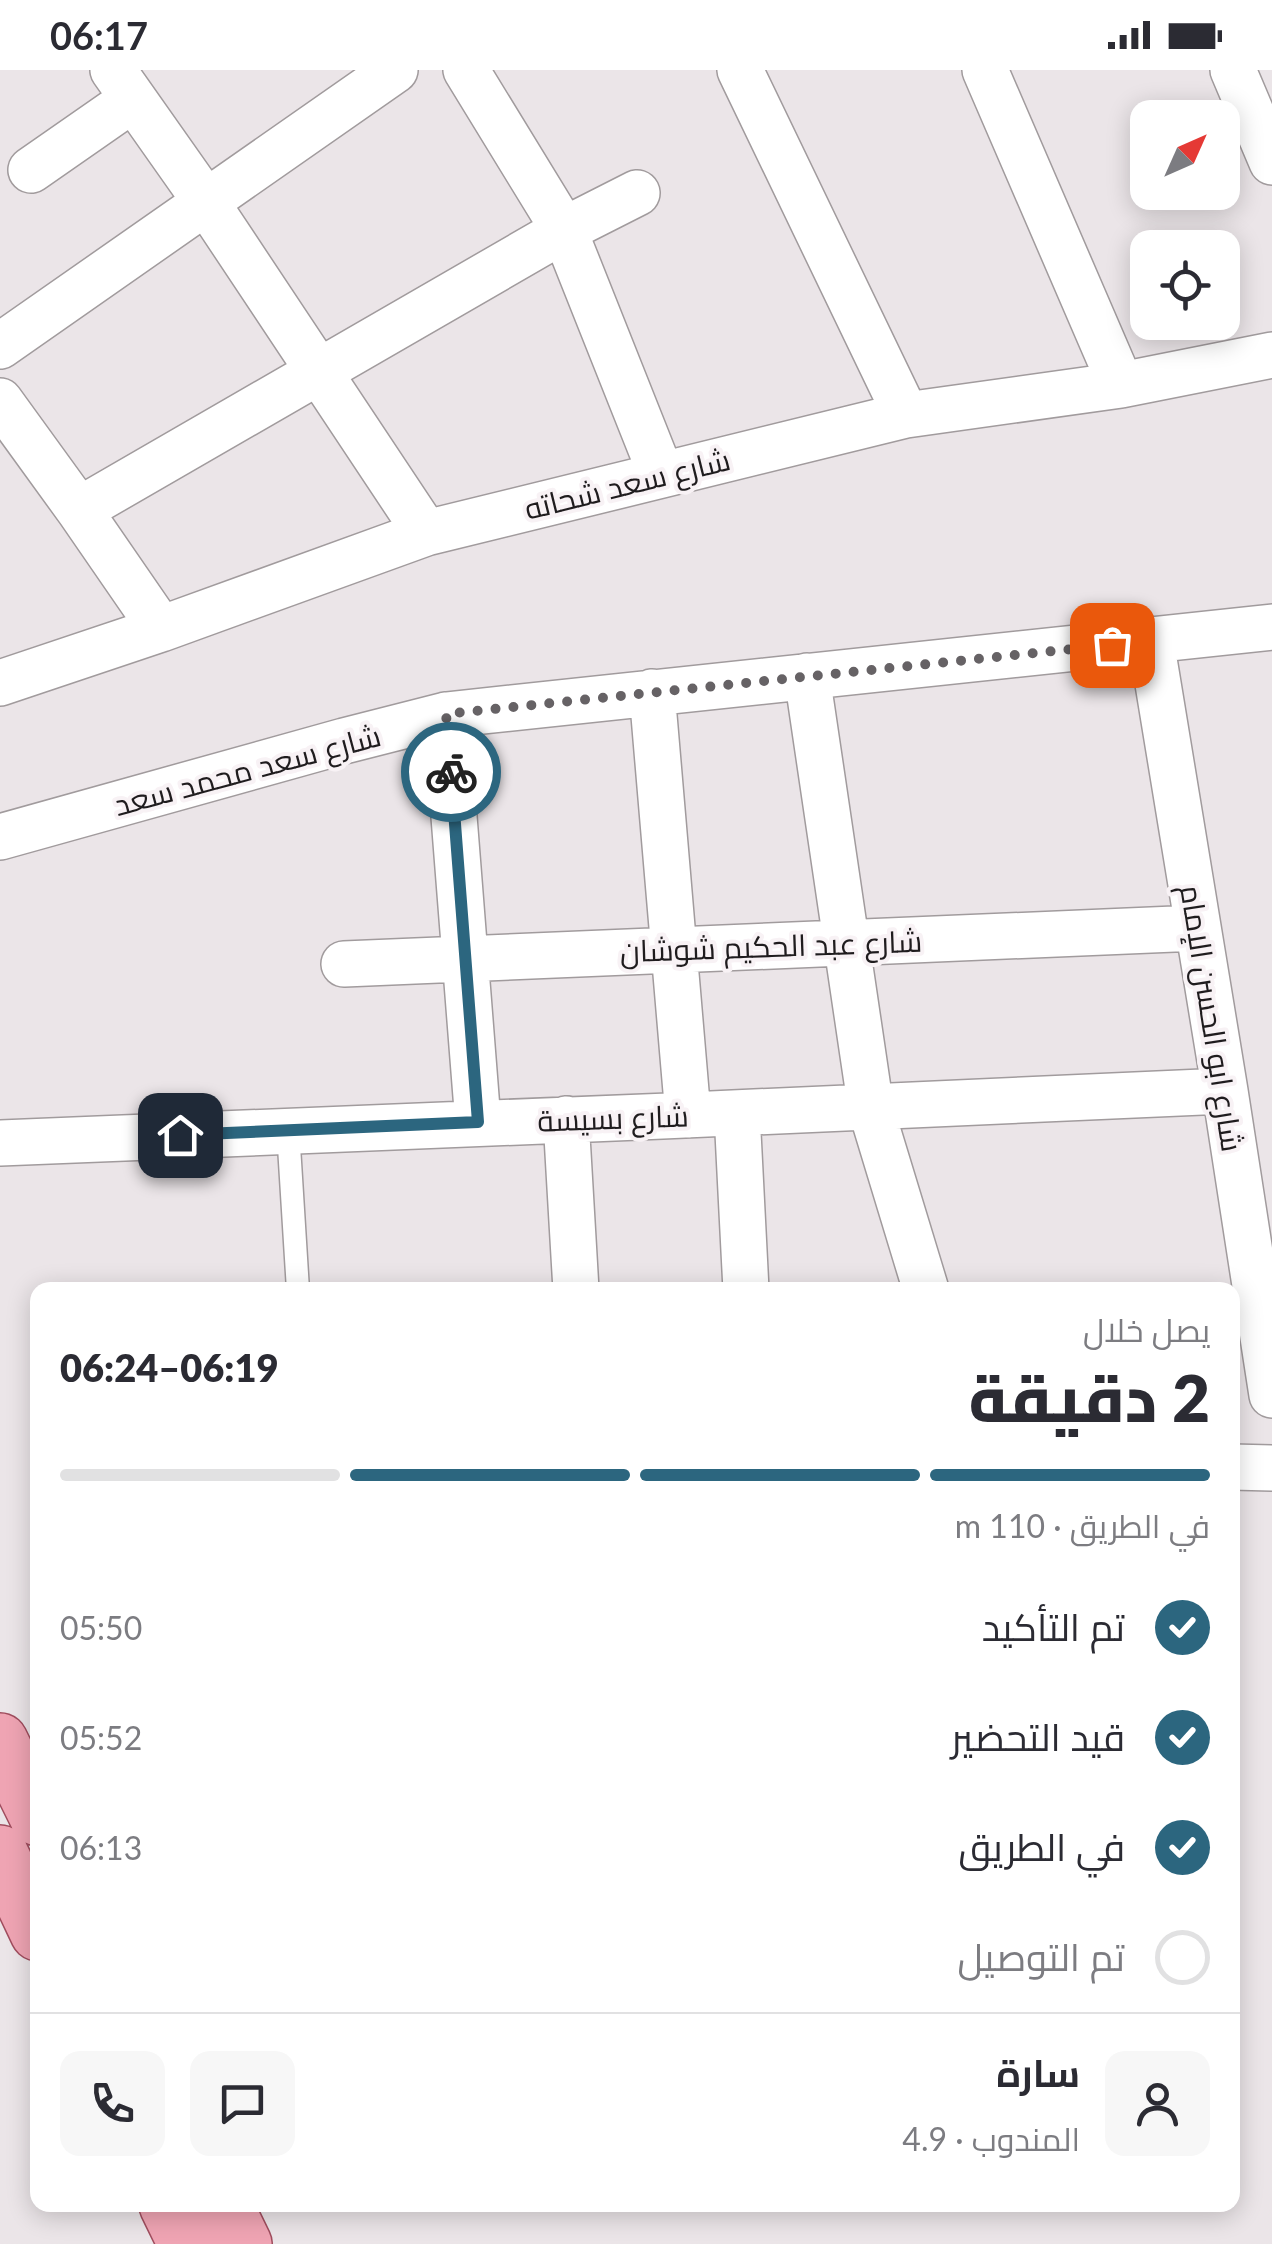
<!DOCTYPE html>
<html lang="ar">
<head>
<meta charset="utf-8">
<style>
	:root { --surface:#fff; --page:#f7f7f7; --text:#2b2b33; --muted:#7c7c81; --line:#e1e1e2; --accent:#2c667f }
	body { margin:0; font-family:Lato,Cairo,sans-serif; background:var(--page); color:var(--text); direction:rtl; height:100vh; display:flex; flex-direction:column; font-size:38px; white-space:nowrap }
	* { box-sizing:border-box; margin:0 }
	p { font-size:32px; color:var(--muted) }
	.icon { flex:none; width:55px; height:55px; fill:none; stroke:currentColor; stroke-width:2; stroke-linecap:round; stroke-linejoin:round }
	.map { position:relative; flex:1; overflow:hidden; direction:ltr }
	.drawer { position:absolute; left:30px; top:1212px; width:1210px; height:930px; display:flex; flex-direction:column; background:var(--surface); border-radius:20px; box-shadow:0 5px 25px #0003; direction:rtl }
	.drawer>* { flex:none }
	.needle { width:65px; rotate:45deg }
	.controls { position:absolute; left:1130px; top:30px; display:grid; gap:20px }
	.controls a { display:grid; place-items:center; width:110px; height:110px; border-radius:20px; background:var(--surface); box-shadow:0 5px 25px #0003; font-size:50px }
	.pin { position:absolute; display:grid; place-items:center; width:85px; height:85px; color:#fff; margin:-42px; border-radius:20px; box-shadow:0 5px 15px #0006 }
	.courier { position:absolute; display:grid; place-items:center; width:100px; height:100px; margin:-50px; border:8px solid #2c667f; border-radius:50%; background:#fff; color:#222; box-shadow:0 2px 12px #0007 }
	.overview em { font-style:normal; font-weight:800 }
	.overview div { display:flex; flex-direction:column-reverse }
	.overview { display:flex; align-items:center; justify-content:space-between; height:170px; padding:0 30px }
	h1 { font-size:65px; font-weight:800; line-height:75px }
	.bar { display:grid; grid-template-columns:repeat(4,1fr); gap:15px 10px; align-content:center; height:120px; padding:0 30px }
	.bar i { height:12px; border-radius:8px; background:var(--line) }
	.bar .selected { background:var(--accent) }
	.bar p { grid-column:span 4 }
	.line { display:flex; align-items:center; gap:25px; padding:0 30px; border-top:2px solid var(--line) }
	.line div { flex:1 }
	.round { display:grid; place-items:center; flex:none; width:105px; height:105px; border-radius:20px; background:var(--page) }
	ol { padding:0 30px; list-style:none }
	li { display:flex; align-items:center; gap:30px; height:110px }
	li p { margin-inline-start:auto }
	li .icon { padding:10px; border-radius:50%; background:var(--accent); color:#fff; stroke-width:4 }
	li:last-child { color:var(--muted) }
	li i { width:55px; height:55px; border:5px solid var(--line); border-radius:50% }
	.status { display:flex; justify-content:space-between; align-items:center; height:70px; padding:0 50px; background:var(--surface); direction:ltr }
	.status svg { height:28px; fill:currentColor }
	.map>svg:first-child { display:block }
</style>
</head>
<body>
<div class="status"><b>06:17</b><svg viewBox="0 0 49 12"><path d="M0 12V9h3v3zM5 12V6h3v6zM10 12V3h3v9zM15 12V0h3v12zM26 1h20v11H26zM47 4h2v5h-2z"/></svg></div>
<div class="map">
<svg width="1272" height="2174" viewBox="0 0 1272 2174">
	<rect width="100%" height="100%" fill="#ebe5e8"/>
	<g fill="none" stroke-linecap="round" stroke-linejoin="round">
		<defs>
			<path id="lane" d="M288 1060 298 1220"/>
			<path id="street" d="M113 0 206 132 426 463
				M466 0 564 160 661 404
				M740 0 906 345
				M985 0 1121 315
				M1233 0 1272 92
				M31 100 133 29
				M0 276 395 0
				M0 331 79 440 161 559
				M79 440 564 160 637 123
				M1151 571 1225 1021 1272 1325
				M807 606 871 1039 926 1220
				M0 613 161 559 426 463 906 345 1121 315 1272 285
				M652 622 688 1045
				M446 645 478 1052
				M0 767 344 671 446 645 1272 557
				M344 894 1198 858
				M737 1043 746 1220
				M566 1049 576 1220
				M0 1073C408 1055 817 1042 1225 1021
				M1232 1397 1272 1398"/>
			<path id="primary" d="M0 1671 38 1748
				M0 1783 38 1863
				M167 2135 186 2174
				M225 2135 244 2174"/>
		</defs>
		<!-- lane casing -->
		<use href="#lane" stroke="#a19b9d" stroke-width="25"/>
		<!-- street casing -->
		<use href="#street" stroke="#a19b9d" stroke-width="48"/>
		<!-- primary casing -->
		<use href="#primary" stroke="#a04d5e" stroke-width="58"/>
		<!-- lane -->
		<use href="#lane" stroke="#fff" stroke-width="22"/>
		<!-- street -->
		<use href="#street" stroke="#fff" stroke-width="45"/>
		<!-- primary -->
		<use href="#primary" stroke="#efa4b3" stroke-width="55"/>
	</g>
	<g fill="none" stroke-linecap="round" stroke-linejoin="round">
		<!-- done -->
		<path stroke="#666265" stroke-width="10" stroke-dasharray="0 18" d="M451 702 446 644 1112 575"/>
		<!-- route -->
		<path stroke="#2c667f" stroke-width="12" d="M180 1065 478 1052 451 702"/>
	</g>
	<g text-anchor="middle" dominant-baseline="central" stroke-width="8" stroke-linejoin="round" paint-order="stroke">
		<!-- street labels -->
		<g font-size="30" fill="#1f1c1e" stroke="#f8f2f5">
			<text transform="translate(627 413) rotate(-14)">شارع سعد شحاته</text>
			<text transform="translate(247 699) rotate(-15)">شارع سعد محمد سعد</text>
			<text transform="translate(771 875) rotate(-2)">شارع عبد الحكيم شوشان</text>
			<text transform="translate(1213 948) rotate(81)">شارع ابو الحسن الإمام</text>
			<text transform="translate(613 1047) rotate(-2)">شارع بسيسة</text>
		</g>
	</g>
</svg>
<div class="controls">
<a><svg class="needle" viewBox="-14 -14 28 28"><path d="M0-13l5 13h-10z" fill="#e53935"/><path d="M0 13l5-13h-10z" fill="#7c7c81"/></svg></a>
<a><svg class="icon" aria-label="locate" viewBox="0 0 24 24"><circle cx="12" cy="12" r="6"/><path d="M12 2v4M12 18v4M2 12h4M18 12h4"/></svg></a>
</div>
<div class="pin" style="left:1112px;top:575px;background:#ea580c"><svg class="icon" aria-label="bag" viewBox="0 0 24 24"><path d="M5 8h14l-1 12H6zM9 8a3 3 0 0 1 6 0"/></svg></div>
<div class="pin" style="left:180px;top:1065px;background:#1f2937"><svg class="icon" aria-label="home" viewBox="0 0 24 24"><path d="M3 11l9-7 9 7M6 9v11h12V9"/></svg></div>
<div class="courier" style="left:451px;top:702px"><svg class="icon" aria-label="bike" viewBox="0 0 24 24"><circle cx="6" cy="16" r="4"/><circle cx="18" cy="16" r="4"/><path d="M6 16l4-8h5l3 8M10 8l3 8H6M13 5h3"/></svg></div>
<section class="drawer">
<div class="overview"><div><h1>2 دقيقة</h1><p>يصل خلال</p></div><em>06:19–06:24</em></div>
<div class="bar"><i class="selected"></i><i class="selected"></i><i class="selected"></i><i></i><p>في الطريق · 110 m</p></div>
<ol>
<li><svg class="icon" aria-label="check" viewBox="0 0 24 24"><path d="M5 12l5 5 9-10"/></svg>تم التأكيد<p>05:50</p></li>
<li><svg class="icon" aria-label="check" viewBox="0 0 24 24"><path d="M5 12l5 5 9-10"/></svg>قيد التحضير<p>05:52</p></li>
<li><svg class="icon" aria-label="check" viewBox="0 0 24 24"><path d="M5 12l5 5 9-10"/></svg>في الطريق<p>06:13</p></li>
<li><i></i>تم التوصيل</li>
</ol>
<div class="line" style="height:180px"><a class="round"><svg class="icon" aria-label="person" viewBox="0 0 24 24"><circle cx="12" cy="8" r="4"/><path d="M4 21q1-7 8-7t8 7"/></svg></a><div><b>سارة</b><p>المندوب · 4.9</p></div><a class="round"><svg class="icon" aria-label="chat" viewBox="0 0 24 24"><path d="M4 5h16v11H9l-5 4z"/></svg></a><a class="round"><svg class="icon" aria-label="phone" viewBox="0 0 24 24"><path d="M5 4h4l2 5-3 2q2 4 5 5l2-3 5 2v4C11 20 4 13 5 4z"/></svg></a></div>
</section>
</div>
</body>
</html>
